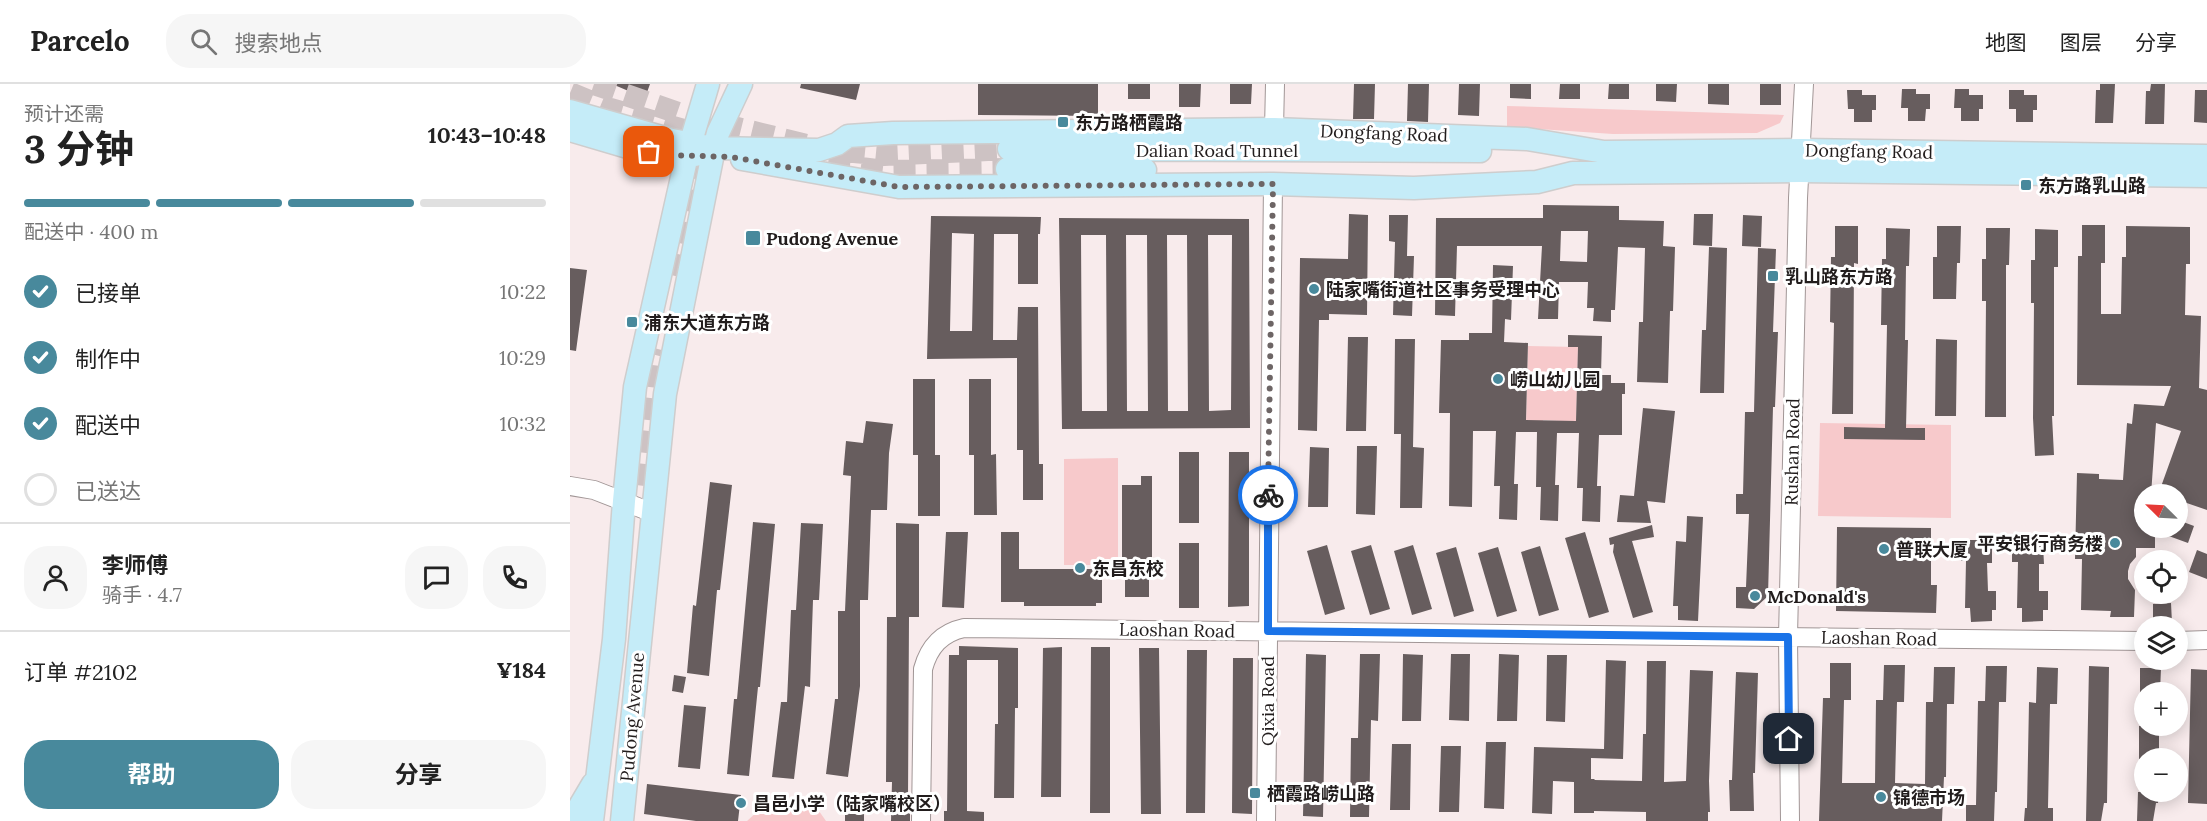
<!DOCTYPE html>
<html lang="zh">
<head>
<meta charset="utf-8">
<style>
	:root { --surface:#fff; --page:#f6f6f6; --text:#222; --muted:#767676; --line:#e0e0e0; --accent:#48899c }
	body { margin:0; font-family:Lora,"Noto Sans SC",serif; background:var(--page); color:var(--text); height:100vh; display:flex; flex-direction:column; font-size:22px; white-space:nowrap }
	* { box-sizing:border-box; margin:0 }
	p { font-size:20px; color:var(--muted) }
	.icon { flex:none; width:33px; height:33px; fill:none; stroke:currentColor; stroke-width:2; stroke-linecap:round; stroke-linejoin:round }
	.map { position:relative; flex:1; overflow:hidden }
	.side { display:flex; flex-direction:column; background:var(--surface); width:570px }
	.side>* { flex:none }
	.needle { width:39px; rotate:294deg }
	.controls { position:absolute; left:1564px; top:400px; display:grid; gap:12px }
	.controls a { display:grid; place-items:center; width:54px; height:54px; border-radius:50%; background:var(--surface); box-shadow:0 3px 15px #0003; font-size:30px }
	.pin { position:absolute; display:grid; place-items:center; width:51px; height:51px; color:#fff; margin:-26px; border-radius:12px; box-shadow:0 3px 9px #0006 }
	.courier { position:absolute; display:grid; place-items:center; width:60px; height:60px; margin:-30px; border:4px solid #1a73e8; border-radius:50%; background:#fff; color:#222; box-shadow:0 2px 8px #0007 }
	.overview em { font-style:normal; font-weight:700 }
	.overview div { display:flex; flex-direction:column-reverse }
	.overview { display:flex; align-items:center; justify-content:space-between; height:102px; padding:0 24px }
	h1 { font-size:39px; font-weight:700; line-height:45px }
	.bar { display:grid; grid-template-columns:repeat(4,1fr); gap:9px 6px; align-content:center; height:72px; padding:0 24px }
	.bar i { height:8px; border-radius:4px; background:var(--line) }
	.bar .current { background:var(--accent) }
	.bar p { grid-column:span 4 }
	.line { display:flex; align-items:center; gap:15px; padding:0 24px; border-top:2px solid var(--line) }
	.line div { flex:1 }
	.round { display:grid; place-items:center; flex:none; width:63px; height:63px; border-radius:24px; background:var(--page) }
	ol { padding:0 24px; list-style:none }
	li { display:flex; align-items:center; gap:18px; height:66px }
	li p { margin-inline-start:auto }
	li .icon { padding:6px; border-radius:50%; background:var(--accent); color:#fff; stroke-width:4 }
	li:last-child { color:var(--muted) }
	li i { width:33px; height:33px; border:3px solid var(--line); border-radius:50% }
	.button { display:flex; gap:12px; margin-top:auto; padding:12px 24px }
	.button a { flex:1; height:69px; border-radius:24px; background:var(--accent); color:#fff; font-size:24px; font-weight:700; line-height:69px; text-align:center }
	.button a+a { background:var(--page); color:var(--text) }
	header { display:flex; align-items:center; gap:36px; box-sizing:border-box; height:84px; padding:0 30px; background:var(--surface); border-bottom:2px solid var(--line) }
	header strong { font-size:28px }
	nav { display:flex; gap:33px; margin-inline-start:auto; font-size:21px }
	.search { width:420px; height:54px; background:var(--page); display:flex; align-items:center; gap:15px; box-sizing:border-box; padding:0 21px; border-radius:24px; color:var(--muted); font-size:22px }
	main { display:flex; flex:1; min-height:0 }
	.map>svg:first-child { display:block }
</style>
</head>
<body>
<header>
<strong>Parcelo</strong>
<div class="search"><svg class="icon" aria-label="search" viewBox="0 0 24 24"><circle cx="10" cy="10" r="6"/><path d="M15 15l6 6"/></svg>搜索地点</div>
<nav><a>地图</a><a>图层</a><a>分享</a></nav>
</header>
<main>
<section class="side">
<div class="overview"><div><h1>3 分钟</h1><p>预计还需</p></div><em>10:43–10:48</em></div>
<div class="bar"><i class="current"></i><i class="current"></i><i class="current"></i><i></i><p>配送中 · 400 m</p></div>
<ol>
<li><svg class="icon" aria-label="check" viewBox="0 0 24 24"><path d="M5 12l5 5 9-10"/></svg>已接单<p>10:22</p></li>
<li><svg class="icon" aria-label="check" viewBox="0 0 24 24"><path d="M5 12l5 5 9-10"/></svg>制作中<p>10:29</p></li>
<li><svg class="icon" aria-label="check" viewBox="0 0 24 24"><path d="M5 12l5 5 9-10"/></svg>配送中<p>10:32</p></li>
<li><i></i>已送达</li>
</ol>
<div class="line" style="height:108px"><a class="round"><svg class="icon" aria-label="person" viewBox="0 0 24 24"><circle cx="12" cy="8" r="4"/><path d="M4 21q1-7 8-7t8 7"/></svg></a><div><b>李师傅</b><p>骑手 · 4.7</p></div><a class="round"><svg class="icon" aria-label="chat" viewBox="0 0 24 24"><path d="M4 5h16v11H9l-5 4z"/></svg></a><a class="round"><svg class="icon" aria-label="phone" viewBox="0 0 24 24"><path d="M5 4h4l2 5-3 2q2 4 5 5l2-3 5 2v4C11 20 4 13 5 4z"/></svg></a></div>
<div class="line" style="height:78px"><div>订单 #2102</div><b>¥184</b></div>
<div class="button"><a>帮助</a><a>分享</a></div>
</section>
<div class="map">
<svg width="1637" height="737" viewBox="0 0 1637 737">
	<rect width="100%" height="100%" fill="#f8ebec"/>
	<!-- green -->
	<path fill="#f7c9cb" d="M937 22 1214 31 1210 39 1187 49 1043 50 937 43Z
		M958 262 1008 263 1006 342 991 337 973 336V342L956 341Z
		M1250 339 1381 341V434L1248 432Z
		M548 374V481H494V375Z
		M194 726H243L249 727 256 737H177L188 727Z"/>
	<!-- building -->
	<path fill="#675d5e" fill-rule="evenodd" d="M42 0H80L75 14Z
		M231 0H290L286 16 230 4Z
		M408 0H528V32L408 31Z
		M558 0H580V15H558Z
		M609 0H631L630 23H609Z
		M660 0H682L681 20H660Z
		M784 0H805L804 35H783Z
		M838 0H859L858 38 837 37Z
		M889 0H910L909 32 888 31Z
		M940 0H961V15L940 14Z
		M990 0H1010V15H989Z
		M1039 0H1059V15H1038Z
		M1086 0H1107L1106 18 1086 17Z
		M1138 0H1159V21L1138 20Z
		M1190 0H1211V21H1190Z
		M1530 0H1545L1543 39H1525L1526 6H1530Z
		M1581 0H1595L1594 40H1575L1576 7H1580Z
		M1332 5H1346V10H1360V25H1356L1355 37H1338V24H1331Z
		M1385 5H1399V11H1413V25H1409V37H1391V24H1384Z
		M1277 6H1292V11H1306V26H1302V38H1284V25H1278Z
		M1439 6H1454V11H1467V26H1463V38H1446V25H1439Z
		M1625 6H1637V39L1624 38Z
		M973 121 1049 122V136L1094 137 1093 162 1105 163 1103 227H1100L1098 299 1067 298 1069 238H1073L1075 164 1048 163 1045 226H1041V238L1023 237 1024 224H1017L1018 198H989L988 235H968L972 162H887L885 232 865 231 866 134H973ZM991 147H1018L1017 178 990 177Z
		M779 130 798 131 797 231 759 230V236H749L747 347 728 346 730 174 778 175Z
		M1124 130H1143L1142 162 1123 161Z
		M819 131H838L837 172H844L842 232 823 231 825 158 819 157Z
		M1173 131 1192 132 1191 163 1172 162Z
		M361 132 471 133 470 150H468V200H448V150H424L423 256H447L448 223H468L469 380H473V416H453V366H447V274L357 275ZM382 149 404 150 402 247H380Z
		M489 134 679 135 680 344 492 345ZM511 151H536L537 327H512ZM556 151H577L578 327H557ZM597 151H617L618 327H598ZM638 151H662L661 326 639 327Z
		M1512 141H1535V179H1531V230H1551L1552 173H1556V142L1620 143V180H1616L1615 231 1631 232 1629 304 1637 306V426L1608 416V411H1588L1611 347 1586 339 1581 411H1575V444H1608V436L1624 442 1618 459 1585 447V464H1566V473L1560 480 1558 487V495L1565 506 1564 533H1540L1541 527 1511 526 1512 475H1505L1507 389 1529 390V395L1553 396 1557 339 1562 340 1564 320 1594 322 1601 302 1507 301 1508 172H1512Z
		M1265 142H1288V180L1284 179 1283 330H1262L1264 239 1260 238 1261 173H1265Z
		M1367 142H1391L1390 179H1387L1386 215H1363V173H1367Z
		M1316 144 1340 145 1339 182H1336L1335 256H1338L1336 344H1355V356L1274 355V343L1315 344 1317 241H1311L1312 175H1316Z
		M1416 144H1440L1439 181H1436V333H1415L1416 217H1412V175H1416Z
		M1465 145 1488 146V183H1484V332H1482L1484 371 1465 372 1463 334 1464 219H1461V176H1465Z
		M1139 163 1157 164 1154 309H1130L1132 246H1136Z
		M1188 164 1206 165 1203 248H1208L1205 323H1203L1198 512 1184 525 1166 524V503H1176L1179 430H1166V410H1173L1175 328H1184Z
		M923 181 943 182 941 236 935 235 934 258 958 259 956 336 1006 337 1008 263H998V251L1032 252 1031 291H1041V299H1055V310H1052V351H1029L1027 402H1031L1030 438 1012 437 1013 404H1007L1009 349H987L985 401H989L988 437 970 436 971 403H966L967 348H946L944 400H948L947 436 929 435 930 402H924L926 347H903L902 423 879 422 880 329H869L871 256H899V249H922Z
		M0 184 17 186 6 267 0 266Z
		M778 253H798L796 347H776Z
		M825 255H845L843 363 854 364 852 424H830L831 350H824Z
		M1366 255 1387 256 1386 332H1365Z
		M343 295H365V371H370V432H348V371H343Z
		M399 295H421V371L426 370 427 431H404V371H399Z
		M1073 324 1105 327 1095 419 1077 417 1081 439 1047 438 1050 411 1064 412Z
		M296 337 323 340 319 369 317 426H301L298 516H290V602L278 693 256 690 265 615H268V527H275L281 392 273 391 276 357 293 359Z
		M787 362H807L805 431 786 430Z
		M740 363 759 364 758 423H738Z
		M609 368H629V439H609Z
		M659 368H679V522L658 523Z
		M571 392H582V482H579V513H555V482L552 481V401H571Z
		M140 398 162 401 150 506H147L139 592 117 589 123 521 126 522Z
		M1117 432 1133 433 1128 537 1108 536V522H1103L1106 457 1116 458Z
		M183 438 205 440 190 603H188L179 692 157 690 164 615H167Z
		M231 439 253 440 249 516H243L240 603 235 602 224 695 202 693 211 618H217L221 526H226Z
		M326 439 349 440V533H339L338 716H340V737H321L322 698H316L317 533H326Z
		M1082 441 1084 453 1062 457 1083 528 1063 534 1043 468 1044 460 1040 461 1039 454Z
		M1267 443 1361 444V501H1367L1366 529 1266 527Z
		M376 448H398L394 524 372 523Z
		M431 448H449V485H525V489H532V519H526V522H454V518H431Z
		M1015 448 1039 528 1019 534 995 454Z
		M1391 456H1410V461L1422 460V479H1417L1418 507H1426V526H1422V537L1401 538 1400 524H1395L1396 477H1391Z
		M1442 456H1461L1462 461H1473L1474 480H1469V507H1478V526H1473V537L1452 538V524H1447L1448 478H1442Z
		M609 459H629V524H609Z
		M757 461 775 525 755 531 737 467Z
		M801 461 820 525 800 531 781 467Z
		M843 461 862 525 842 531 824 467Z
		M970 462 989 526 969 532 951 468Z
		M886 463 904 527 884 533 866 469Z
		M928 463 947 527 927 533 908 469Z
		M1627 466 1637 470V495L1619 488Z
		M1601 519 1602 539H1583V520Z
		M389 562 448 564V624H445L444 714H424L425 640H428V576H397V727L414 728V737H374V727H377L379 571H389Z
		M492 563 491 713H471L473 564Z
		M521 563H540V729H520Z
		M569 564H589L591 730H571Z
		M617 566H637L635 729H616Z
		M736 570 756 571 753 733 733 732Z
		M790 570H810L808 637 801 636 799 733H780L781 654H788Z
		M833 570 853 571 851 637H832Z
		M881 570H900L899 637 879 636Z
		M929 570 949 571 947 637H927Z
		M977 571H997L995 638 976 637Z
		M663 574H683L682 730 662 729Z
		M1036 576 1056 577 1053 675 1021 674V695H1025L1024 696 1072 697 1073 650H1076L1077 577H1096L1094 698 1116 697 1120 586 1143 587 1139 697 1140 728H1138V737H1076V728L1024 727V729H1004V698L983 697 982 730 962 729 964 663 1034 665Z
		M1260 579H1281V616H1274L1272 699H1305L1306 616H1313L1314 581H1335L1334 618H1327L1325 699 1355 700 1356 618H1363L1364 583H1385L1384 620H1377L1376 693H1374L1372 737H1249L1253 614H1260Z
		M1416 582H1437L1436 618H1429L1427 708H1425L1424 737H1396V721H1406L1408 617H1415Z
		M1519 582 1539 583 1537 719H1534L1531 737H1516Z
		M1467 583 1488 584 1487 620H1480L1478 724H1483V737H1454L1455 724H1457L1459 618 1466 619Z
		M1570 584H1591L1590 609H1570Z
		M1621 585 1637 586V720L1618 719Z
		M1166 588 1188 589 1185 689H1183L1184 727H1160L1159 696H1162Z
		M104 591 116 593 113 609 102 607Z
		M114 621 136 623 130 685 108 683Z
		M1569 642H1589V675H1569Z
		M916 658H936L934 725 914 724Z
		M822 660H841L840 726H820Z
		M871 662H891L889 728H869Z
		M77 700 171 711 168 737H126L74 730Z
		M1568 708H1589L1588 719H1586L1583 737H1567Z
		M275 717H294V737H275Z"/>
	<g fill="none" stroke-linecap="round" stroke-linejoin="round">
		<!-- major-tunnel -->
		<path stroke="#cdc2c3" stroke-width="22" stroke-dasharray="22 11" stroke-linecap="butt" d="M24 0 114 31 237 61
			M0 9 34 23 138 53
			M273 67 314 71 439 65
			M258 80 315 87 437 85
			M101 191 134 54
			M66 401 80 279 84 264"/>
		<defs>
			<path id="minor" d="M704 45 705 0
				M0 402 24 406 83 429
				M1608 557 1637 556
				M351 737 353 585C359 563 371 549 394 544L1575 557
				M696 737 703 100
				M1220 737 1218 553 1228 114 1234 0"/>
			<path id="major" d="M0 27 102 56 144 64 249 66 267 60 278 52 323 49 704 45 957 55 1034 68 1232 66 1637 72
				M0 46 61 64 97 71H125
				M439 65 910 67
				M172 75 329 103 703 100 844 104 967 98 1003 89 1230 87 1637 92
				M437 85 575 86
				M1 737 23 700
				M22 737 44 555 54 417 65 303 117 71 138 0
				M52 737 95 310 144 64 148 49 171 0"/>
		</defs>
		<!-- minor casing -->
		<use href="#minor" stroke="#a19696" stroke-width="20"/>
		<!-- major casing -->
		<use href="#major" stroke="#cecdcd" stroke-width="25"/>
		<!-- minor -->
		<use href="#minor" stroke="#fff" stroke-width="18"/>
		<!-- major -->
		<use href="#major" stroke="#c5ecf8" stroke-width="22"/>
	</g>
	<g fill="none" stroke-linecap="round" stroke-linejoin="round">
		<!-- done -->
		<path stroke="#6d6565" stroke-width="6" stroke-dasharray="0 10.8" d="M79 68 97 71 161 73 329 103 703 100 698 411"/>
		<!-- route -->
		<path stroke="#1a73e8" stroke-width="8" d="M698 411V547L1218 553 1219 655"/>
	</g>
	<!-- markers -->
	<g fill="#48899c" stroke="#fff" stroke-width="2">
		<rect x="487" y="32" width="12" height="12" rx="3"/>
		<rect x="1450" y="95" width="12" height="12" rx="3"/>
		<rect x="175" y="146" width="16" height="16" rx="3"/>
		<rect x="1197" y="186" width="12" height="12" rx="3"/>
		<circle cx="744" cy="205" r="6"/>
		<rect x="56" y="232" width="12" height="12" rx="3"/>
		<circle cx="928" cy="295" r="6"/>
		<circle cx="1545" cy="459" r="6"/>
		<circle cx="1314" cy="465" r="6"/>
		<circle cx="510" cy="484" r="6"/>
		<circle cx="1185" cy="512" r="6"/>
		<rect x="679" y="703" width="12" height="12" rx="3"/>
		<circle cx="1311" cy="713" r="6"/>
		<circle cx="171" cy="719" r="6"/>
	</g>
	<g text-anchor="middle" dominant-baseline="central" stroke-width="6" stroke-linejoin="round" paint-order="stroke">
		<!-- poi labels -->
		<g font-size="18" font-weight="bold" fill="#221d1d" stroke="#fff" text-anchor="start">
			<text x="505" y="38">东方路栖霞路</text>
			<text x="1468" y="101">东方路乳山路</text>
			<text x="196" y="154">Pudong Avenue</text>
			<text x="1215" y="192">乳山路东方路</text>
			<text x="756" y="205">陆家嘴街道社区事务受理中心</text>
			<text x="74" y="238">浦东大道东方路</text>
			<text x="940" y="295">崂山幼儿园</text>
			<text x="1533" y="459" text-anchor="end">平安银行商务楼</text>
			<text x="1326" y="465">普联大厦</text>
			<text x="522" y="484">东昌东校</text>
			<text x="1197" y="512">McDonald's</text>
			<text x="697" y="709">栖霞路崂山路</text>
			<text x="1323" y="713">锦德市场</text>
			<text x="183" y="719">昌邑小学（陆家嘴校区）</text>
		</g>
		<!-- street labels -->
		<g font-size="18" fill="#221d1d" stroke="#fff">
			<text transform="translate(814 49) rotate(2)">Dongfang Road</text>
			<text x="647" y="66">Dalian Road Tunnel</text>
			<text transform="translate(1299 67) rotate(1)">Dongfang Road</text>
			<text transform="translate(1222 368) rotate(-89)">Rushan Road</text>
			<text transform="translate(607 546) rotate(1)">Laoshan Road</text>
			<text transform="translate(1309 554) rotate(1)">Laoshan Road</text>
			<text transform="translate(697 617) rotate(-90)">Qixia Road</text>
			<text transform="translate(62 633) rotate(-85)">Pudong Avenue</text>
		</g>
	</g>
</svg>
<div class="controls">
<a><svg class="needle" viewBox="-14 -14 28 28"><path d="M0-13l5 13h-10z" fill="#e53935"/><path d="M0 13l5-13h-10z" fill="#767676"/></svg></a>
<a><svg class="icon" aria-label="locate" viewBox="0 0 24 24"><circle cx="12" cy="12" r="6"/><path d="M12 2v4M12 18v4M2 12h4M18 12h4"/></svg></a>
<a><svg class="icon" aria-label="layers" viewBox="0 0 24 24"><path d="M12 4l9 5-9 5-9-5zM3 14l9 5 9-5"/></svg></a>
<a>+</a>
<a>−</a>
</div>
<div class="pin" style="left:79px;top:68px;background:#ea580c"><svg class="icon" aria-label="bag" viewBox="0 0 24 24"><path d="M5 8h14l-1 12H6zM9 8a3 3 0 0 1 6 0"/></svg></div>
<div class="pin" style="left:1219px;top:655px;background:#1f2937"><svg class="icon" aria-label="home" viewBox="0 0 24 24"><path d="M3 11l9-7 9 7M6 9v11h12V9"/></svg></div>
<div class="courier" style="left:698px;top:411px"><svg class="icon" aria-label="bike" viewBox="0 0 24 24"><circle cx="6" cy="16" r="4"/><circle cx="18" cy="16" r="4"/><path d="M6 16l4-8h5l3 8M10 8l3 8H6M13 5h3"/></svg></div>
</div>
</main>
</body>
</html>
